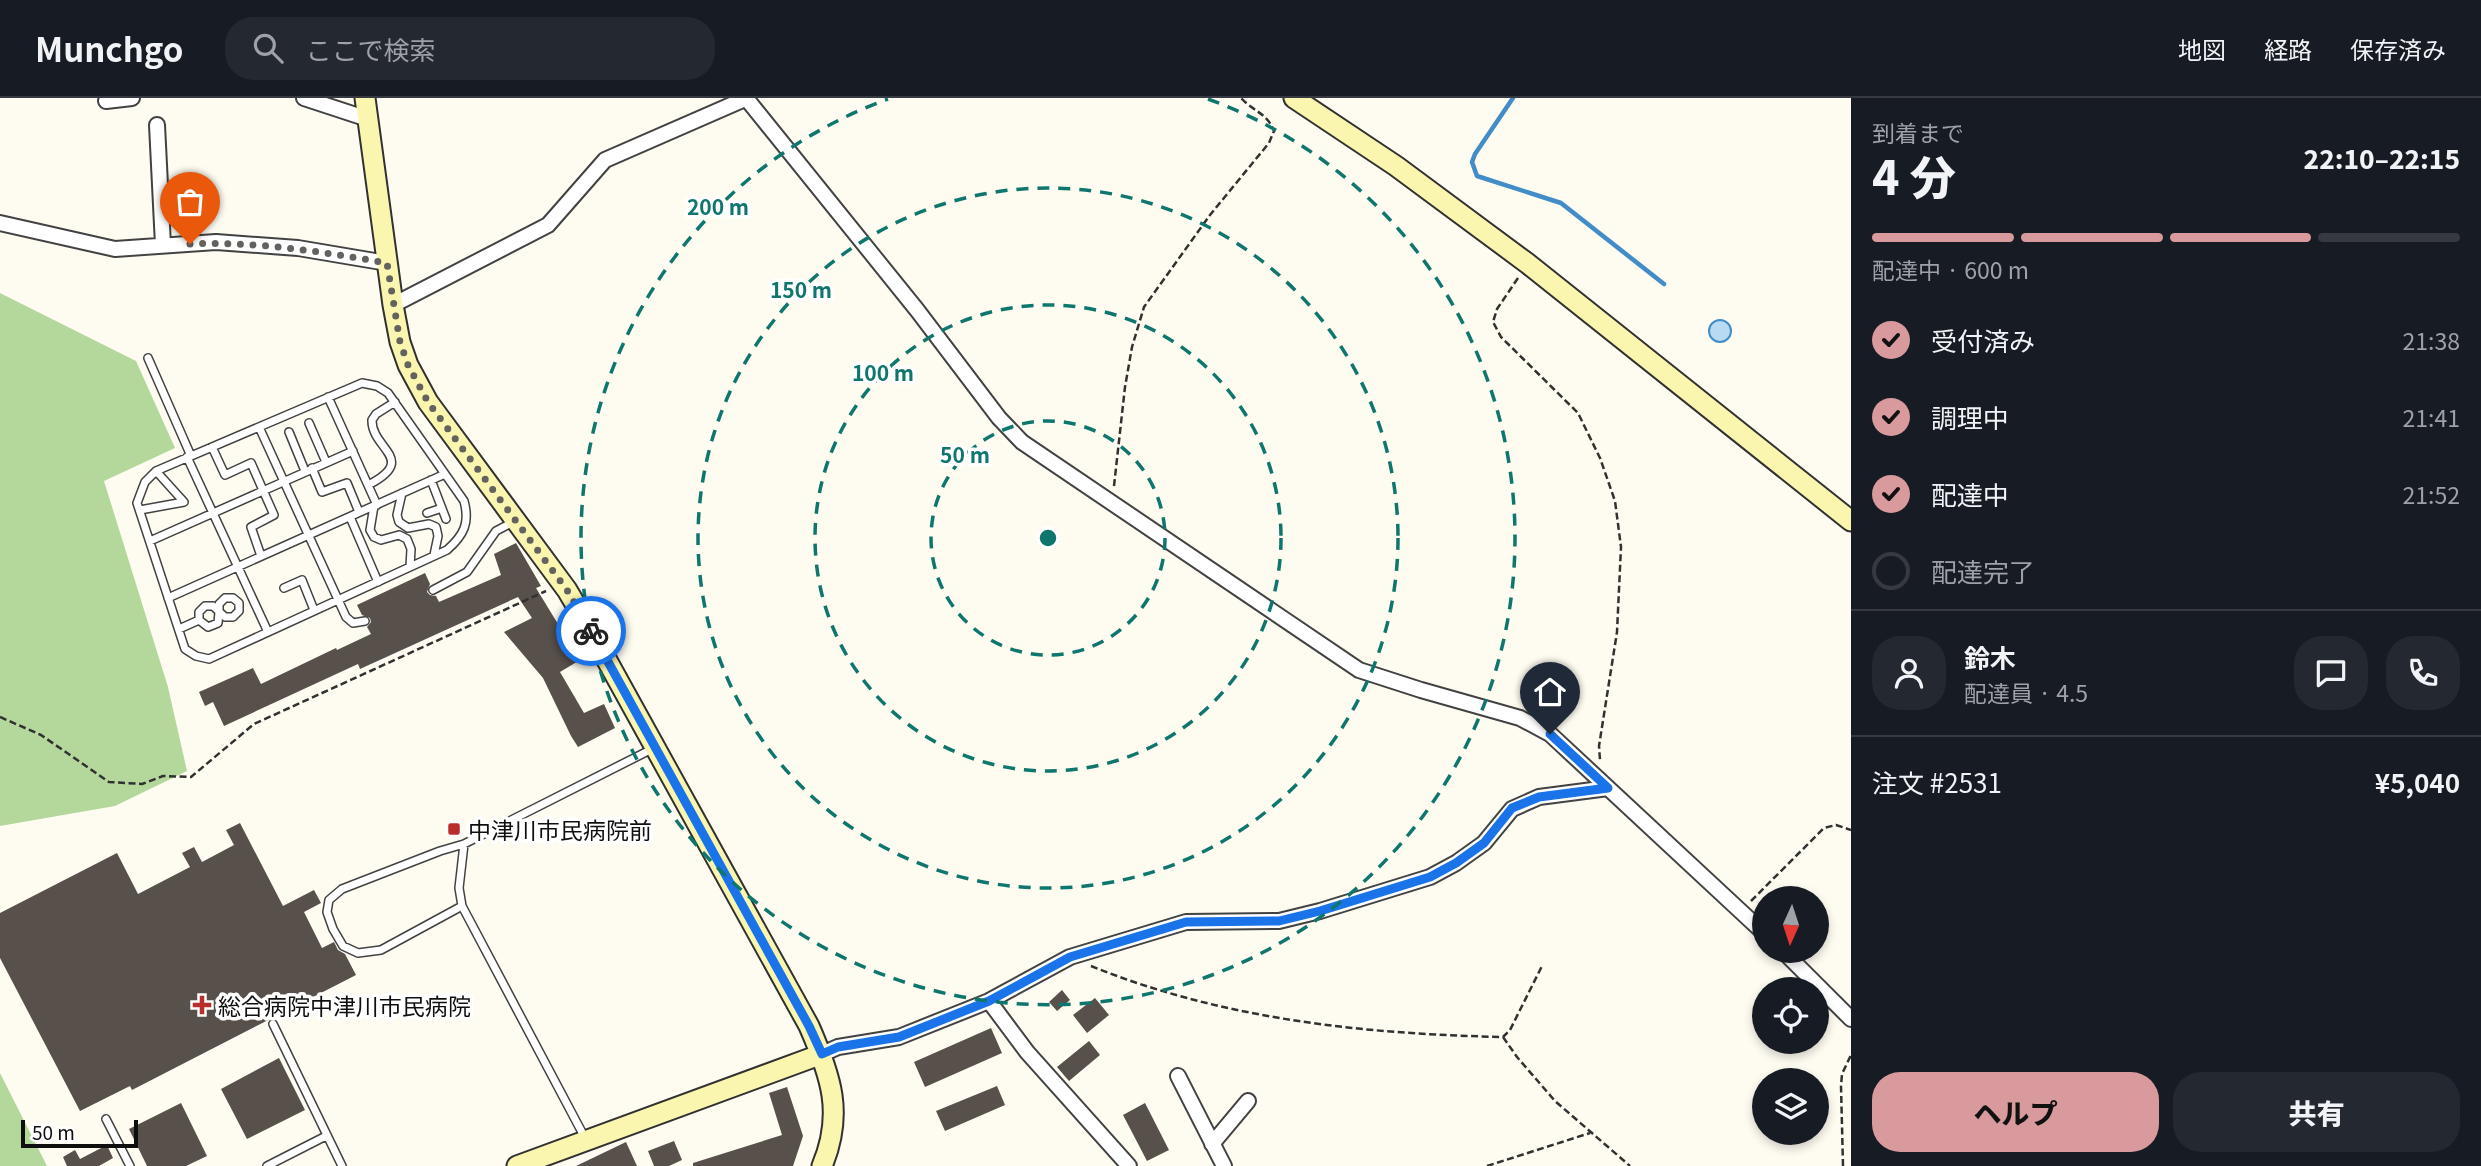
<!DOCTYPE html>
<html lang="ja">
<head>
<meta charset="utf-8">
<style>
	:root { --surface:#171b24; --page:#242831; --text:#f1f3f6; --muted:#9ea1a6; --line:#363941; --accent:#d89a9c }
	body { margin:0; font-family:Georgia,"Noto Sans JP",serif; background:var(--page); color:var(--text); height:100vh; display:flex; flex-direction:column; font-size:26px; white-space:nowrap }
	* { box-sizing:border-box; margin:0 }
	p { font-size:23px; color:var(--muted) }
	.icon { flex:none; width:38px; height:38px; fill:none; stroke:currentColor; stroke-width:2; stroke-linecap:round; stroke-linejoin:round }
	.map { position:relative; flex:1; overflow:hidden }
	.side { display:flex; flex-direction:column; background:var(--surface); width:630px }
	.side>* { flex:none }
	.needle { width:46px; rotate:183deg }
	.fabs { position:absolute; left:1752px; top:788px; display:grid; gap:14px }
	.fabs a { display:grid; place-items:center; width:77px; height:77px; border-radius:50%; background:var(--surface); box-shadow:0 4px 10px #0003; font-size:35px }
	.scale { position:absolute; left:21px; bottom:18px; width:117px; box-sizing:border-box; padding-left:7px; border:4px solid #0f0f0f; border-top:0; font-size:19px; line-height:24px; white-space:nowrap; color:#0f0f0f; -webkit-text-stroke:5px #fff; paint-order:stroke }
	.pin { position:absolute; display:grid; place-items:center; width:60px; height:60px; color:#fff; margin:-72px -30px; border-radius:50% 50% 50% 0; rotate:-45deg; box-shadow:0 0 7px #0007 }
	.pin .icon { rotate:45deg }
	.courier { position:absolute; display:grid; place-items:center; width:70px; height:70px; margin:-35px; border:5px solid #1a73e8; border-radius:50%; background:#fff; color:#222; box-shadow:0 2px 9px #0007 }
	.summary em { font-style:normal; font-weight:800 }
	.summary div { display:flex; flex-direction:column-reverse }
	.summary { display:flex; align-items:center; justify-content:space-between; height:119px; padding:0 21px }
	h1 { font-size:46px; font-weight:800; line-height:52px }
	.bar { display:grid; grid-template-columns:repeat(4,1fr); gap:10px 7px; align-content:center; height:84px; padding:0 21px }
	.bar i { height:9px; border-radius:5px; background:var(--line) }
	.bar .selected { background:var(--accent) }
	.bar p { grid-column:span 4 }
	.line { display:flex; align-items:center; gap:18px; padding:0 21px; border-top:2px solid var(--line) }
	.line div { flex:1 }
	.round { display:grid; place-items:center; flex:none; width:74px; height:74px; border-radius:28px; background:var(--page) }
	ol { padding:0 21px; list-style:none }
	li { display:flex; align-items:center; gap:21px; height:77px }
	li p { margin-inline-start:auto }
	li .icon { padding:7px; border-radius:50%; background:var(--accent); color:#111; stroke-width:4 }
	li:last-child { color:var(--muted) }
	li i { width:38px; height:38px; border:4px solid var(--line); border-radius:50% }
	.button { display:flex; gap:14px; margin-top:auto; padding:14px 21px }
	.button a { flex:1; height:80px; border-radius:28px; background:var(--accent); color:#111; font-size:28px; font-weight:800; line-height:80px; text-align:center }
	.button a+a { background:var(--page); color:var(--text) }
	header { display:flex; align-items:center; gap:42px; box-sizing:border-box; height:98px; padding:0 35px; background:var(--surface); border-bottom:2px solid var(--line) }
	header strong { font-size:33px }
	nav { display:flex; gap:38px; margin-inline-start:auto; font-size:24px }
	.search { width:490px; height:63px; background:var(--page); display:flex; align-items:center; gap:18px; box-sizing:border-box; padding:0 24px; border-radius:28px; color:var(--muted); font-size:26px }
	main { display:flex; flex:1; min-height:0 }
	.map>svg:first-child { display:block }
</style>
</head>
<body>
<header>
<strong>Munchgo</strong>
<div class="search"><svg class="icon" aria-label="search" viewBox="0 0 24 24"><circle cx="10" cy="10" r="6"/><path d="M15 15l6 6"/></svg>ここで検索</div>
<nav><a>地図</a><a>経路</a><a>保存済み</a></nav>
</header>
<main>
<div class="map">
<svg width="1851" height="1068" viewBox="0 0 1851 1068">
	<rect width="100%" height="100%" fill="#fefcf1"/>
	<!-- forest -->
	<path fill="#b4d89c" d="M0 195 136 263 175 350 104 383 168 589 187 673 115 708 0 728Z
		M0 975 47 1068H0Z"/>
	<!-- water -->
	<path fill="#b8daf3" stroke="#428cc7" stroke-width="2" d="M1709 233a11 11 0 1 1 22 0a11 11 0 1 1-22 0Z"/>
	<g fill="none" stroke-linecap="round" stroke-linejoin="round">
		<!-- stream -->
		<path stroke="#428cc7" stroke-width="4.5" d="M1513 0 1475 56 1472 64 1477 78 1561 105 1664 186"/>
	</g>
	<!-- building -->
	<path fill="#57504b" d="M516 445 541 488 536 490 580 562 560 574 584 615 604 606 615 630 578 649 571 638 543 580 504 534 532 520 518 499 360 571 358 566 224 628 213 604 205 608 199 594 253 570 261 586 336 550 337 552 371 536 367 529 371 524 370 520 362 517 357 507 425 475 430 486 427 494 430 497 436 498 439 504 501 477 494 456Z
		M240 725 283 808 314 792 321 805 304 814 322 850 334 844 338 852 345 856 356 877 132 992 130 988 80 1013 0 860V815L117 755 138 796 190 769 182 755 194 749 202 764 234 747 226 732Z
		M1062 892 1070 902 1057 913 1049 904Z
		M1095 900 1109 917 1087 935 1073 917Z
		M991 930 1002 955 925 989 914 964Z
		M1089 943 1100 957 1069 983 1057 969Z
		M279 960 305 1012 247 1041 221 991Z
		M997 988 1005 1007 945 1033 936 1013Z
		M787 989 803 1038 793 1068H693V1065L782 1037 769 995Z
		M181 1005 207 1058 186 1068H147L129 1031Z
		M1145 1005 1169 1052 1147 1063 1123 1017Z
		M674 1043 682 1062 669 1068H654L648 1053Z
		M626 1044 637 1068H576Z
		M107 1047 113 1060 99 1068H67L63 1059 75 1052 80 1061Z"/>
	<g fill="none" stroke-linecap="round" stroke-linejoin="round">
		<defs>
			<path id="lane" d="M148 260 191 358
				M362 285 377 288 388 295 464 403C470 425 464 437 447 452L209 561 196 558 185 551 137 405 145 384 156 373Z
				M328 299 377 407
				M309 325 326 364
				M259 329 346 519 353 525 365 523
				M289 334 305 373
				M212 349 225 377 251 365 274 417 251 429 261 458
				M187 359 268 534
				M312 370 322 394 347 385 359 414
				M431 382 446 421
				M368 387C419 361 371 351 372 322L376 316 395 304
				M402 395 397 417 399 424 408 430 429 426 436 429 438 438 434 457
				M374 408 370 432 374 439 381 442 399 437 407 441 411 451 410 469
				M140 412 184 404 156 373
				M427 415 442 410
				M350 419 378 484
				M150 443 353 353
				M284 490 302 482 314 512
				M433 492 467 474 496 433 515 423
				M168 500 445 376
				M219 514V506L225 500H233L239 505V513L233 519H225L213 508H205L199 514V522L208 529 218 525 219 514
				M179 531 199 522
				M464 746 459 790 462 808 585 1040
				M462 808 381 852 358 855 343 848 333 831 327 814 329 802 342 791 440 753 464 746 654 650
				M273 926 342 1068
				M106 1021 130 1068
				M267 1068 326 1038"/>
			<path id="street" d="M304 0 368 21
				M746 0 917 212 999 320 1022 344 1359 572 1421 592 1520 620 1550 636 1764 835
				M106 3 132 0
				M157 27 163 147
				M0 125 115 151 216 144 298 150 387 165
				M393 207 548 127 605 62 747 0
				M1782 852 1851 921
				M989 903 1027 954 1129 1068
				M822 956 838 949 899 939 989 903 1070 859 1186 824 1279 823 1320 813 1430 779 1456 765 1484 745 1512 711 1539 699 1608 690
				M1178 978 1224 1068
				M1212 1046 1248 1003"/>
			<path id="secondary" d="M365 0 393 207 400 244 408 267 428 304 567 492 583 519 809 928C831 978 844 1016 822 1068
				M1294 0 1396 68 1527 165 1851 423
				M517 1068 822 956"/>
		</defs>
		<!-- lane casing -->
		<use href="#lane" stroke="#424242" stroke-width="10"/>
		<!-- street casing -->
		<use href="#street" stroke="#424242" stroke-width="18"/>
		<!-- secondary casing -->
		<use href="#secondary" stroke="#313131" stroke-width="23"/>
		<!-- path -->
		<path stroke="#313131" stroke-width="2.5" stroke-dasharray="7 3.5" stroke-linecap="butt" d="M1518 180 1497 211 1493 224 1501 239 1578 315 1600 360 1615 403 1621 449 1617 534 1599 648 1600 662
			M1114 388 1125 289 1132 249 1144 209 1210 117 1269 45 1274 33C1267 15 1254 14 1241 0
			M0 619 41 637 109 684 142 686 163 678 191 679 254 626 546 493
			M1751 803 1824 730 1836 727 1851 732
			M1091 868C1222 921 1362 936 1503 939L1510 932 1542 868
			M1503 939 1517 959 1555 1003 1630 1068
			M1487 1068 1590 1035
			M1843 1068 1841 988 1842 976 1851 957"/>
		<!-- lane -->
		<use href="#lane" stroke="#fff" stroke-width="7"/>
		<!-- street -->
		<use href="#street" stroke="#fff" stroke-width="14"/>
		<!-- secondary -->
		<use href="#secondary" stroke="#fbf6af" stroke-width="19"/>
	</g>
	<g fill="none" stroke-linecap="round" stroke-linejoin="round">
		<!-- done -->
		<path stroke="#63625e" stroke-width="7" stroke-dasharray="0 12.6" d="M190 146C257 143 322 154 387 165L400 244 408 267 428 304 567 492 591 533"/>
		<!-- route -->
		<path stroke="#1a73e8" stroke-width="9" d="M591 533 809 928 822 956 838 949 899 939 989 903 1070 859 1186 824 1279 823 1320 813 1430 779 1456 765 1484 745 1512 710 1539 699 1608 690 1550 636"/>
	</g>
	<!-- distance rings -->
	<g fill="none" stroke="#0f766e" stroke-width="3.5" stroke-dasharray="12 9">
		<circle cx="1048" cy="440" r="117"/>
		<circle cx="1048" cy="440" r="233"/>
		<circle cx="1048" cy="440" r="350"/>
		<path d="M1208 1A467 467 0 1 1 888 1"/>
	</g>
	<!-- markers -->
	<g fill="#b92d2d" stroke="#fff" stroke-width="2.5">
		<rect x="447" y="724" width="14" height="14" rx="3.5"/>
		<path d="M198.5 896.5h7v7h7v7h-7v7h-7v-7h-7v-7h7z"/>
	</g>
	<g text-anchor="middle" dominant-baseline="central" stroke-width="7" stroke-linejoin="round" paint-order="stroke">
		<!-- poi labels -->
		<g font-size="23" fill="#0f0f0f" stroke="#fff" text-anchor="start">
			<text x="468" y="731">中津川市民病院前</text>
			<text x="218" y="907">総合病院中津川市民病院</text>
		</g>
	</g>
	<circle cx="1048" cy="440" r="10" fill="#0f766e" stroke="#fff" stroke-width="3.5"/>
	<g font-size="21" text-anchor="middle" font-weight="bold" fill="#0f766e" stroke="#fff" stroke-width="7" stroke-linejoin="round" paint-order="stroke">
		<text x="718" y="117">200 m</text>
		<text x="801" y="200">150 m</text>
		<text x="883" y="283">100 m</text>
		<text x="965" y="365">50 m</text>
	</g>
</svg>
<div class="fabs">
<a><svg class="needle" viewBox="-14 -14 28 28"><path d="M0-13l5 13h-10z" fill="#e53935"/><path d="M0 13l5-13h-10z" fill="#9ea1a6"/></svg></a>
<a><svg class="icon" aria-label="locate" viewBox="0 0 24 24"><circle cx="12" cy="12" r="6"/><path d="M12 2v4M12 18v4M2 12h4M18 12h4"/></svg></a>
<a><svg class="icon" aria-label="layers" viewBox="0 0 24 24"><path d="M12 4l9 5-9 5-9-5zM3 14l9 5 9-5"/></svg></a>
</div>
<div class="scale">50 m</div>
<div class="pin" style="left:190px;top:146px;background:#ea580c"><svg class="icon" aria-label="bag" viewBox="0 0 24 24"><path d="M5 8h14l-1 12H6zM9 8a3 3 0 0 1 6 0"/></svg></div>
<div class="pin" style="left:1550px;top:636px;background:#1f2937"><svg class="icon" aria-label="home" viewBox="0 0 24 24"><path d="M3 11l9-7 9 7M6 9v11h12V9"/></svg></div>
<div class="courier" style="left:591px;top:533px"><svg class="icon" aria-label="bike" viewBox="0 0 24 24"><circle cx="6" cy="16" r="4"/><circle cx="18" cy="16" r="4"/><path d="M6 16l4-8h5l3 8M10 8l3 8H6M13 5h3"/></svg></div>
</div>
<section class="side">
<div class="summary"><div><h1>4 分</h1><p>到着まで</p></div><em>22:10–22:15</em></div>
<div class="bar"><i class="selected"></i><i class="selected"></i><i class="selected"></i><i></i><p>配達中 · 600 m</p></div>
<ol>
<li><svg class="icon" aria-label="check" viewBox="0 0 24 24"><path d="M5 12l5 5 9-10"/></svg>受付済み<p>21:38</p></li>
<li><svg class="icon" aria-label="check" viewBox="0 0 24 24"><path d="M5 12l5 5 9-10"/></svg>調理中<p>21:41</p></li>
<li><svg class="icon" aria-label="check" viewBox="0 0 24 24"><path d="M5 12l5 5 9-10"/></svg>配達中<p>21:52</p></li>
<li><i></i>配達完了</li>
</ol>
<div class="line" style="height:126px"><a class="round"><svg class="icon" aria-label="person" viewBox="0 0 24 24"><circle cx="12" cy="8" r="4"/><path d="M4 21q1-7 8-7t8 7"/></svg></a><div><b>鈴木</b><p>配達員 · 4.5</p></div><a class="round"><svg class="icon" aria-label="chat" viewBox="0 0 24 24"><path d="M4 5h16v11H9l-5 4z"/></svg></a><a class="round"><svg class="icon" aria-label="phone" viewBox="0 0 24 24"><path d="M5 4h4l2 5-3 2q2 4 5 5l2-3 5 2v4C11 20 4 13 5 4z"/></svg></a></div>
<div class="line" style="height:91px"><div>注文 #2531</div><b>¥5,040</b></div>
<div class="button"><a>ヘルプ</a><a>共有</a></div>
</section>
</main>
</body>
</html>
